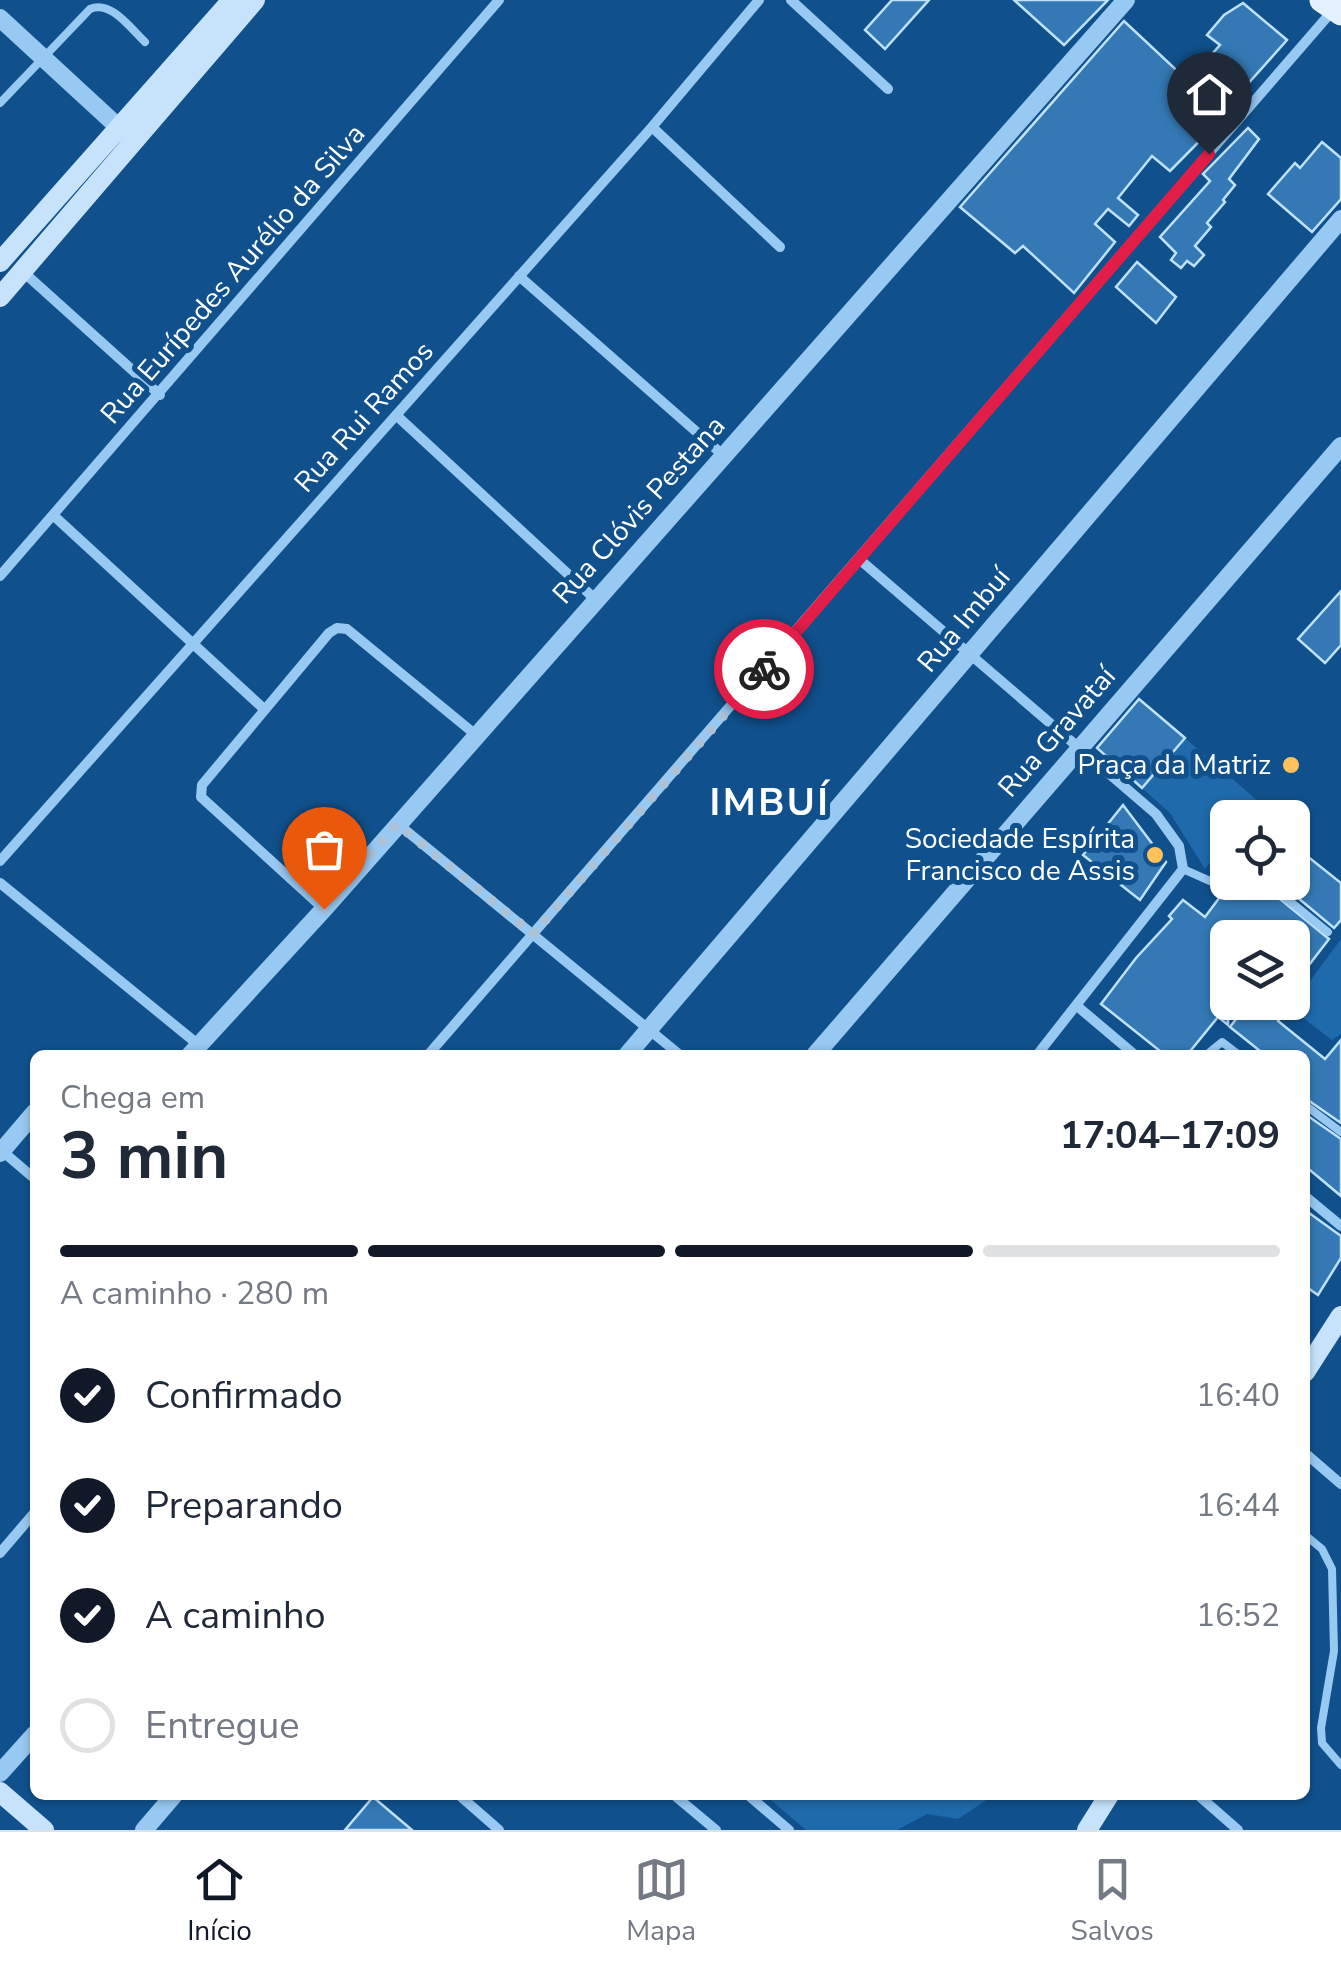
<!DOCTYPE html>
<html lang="pt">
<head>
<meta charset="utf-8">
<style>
	:root { --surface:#fff; --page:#f6f6f7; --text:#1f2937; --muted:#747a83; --line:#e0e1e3; --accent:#111827 }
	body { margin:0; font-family:"Nunito Sans",sans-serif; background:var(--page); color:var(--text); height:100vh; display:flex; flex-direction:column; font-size:38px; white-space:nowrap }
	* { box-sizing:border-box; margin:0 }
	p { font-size:32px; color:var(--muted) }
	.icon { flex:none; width:55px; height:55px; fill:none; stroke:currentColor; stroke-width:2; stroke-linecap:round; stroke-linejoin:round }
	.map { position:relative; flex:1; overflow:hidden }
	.details { position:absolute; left:30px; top:1050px; width:1280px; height:750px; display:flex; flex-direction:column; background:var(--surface); border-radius:15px; box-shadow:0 2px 8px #0004 }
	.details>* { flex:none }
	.tools { position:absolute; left:1210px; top:800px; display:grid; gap:20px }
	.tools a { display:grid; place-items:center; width:100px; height:100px; border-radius:15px; background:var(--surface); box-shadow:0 2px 8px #0004; font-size:50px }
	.pin { position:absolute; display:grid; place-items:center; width:85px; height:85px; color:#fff; margin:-102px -42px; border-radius:50% 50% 50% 0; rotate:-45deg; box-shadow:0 0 10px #0007 }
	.pin .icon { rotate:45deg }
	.courier { position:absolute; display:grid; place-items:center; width:100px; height:100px; margin:-50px; border:8px solid #e11d48; border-radius:50%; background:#fff; color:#222; box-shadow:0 2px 12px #0007 }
	.summary em { font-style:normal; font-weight:700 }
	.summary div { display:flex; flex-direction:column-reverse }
	.summary { display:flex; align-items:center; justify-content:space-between; height:170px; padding:0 30px }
	h1 { font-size:65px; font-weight:700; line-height:75px }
	.bar { display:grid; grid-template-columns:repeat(4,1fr); gap:15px 10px; align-content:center; height:120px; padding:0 30px }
	.bar i { height:12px; border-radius:8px; background:var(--line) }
	.bar .current { background:var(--accent) }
	.bar p { grid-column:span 4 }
	ol { padding:0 30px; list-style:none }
	li { display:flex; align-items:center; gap:30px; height:110px }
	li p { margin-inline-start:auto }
	li .icon { padding:10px; border-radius:50%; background:var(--accent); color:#fff; stroke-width:4 }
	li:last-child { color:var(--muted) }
	li i { width:55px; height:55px; border:5px solid var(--line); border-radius:50% }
	.menu { display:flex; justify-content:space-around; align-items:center; height:140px; border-top:2px solid var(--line); background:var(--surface); font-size:28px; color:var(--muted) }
	.menu a { display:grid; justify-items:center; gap:5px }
	.menu .current { color:var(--accent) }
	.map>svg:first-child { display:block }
</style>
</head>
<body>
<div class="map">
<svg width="1341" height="1830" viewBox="0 0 1341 1830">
	<rect width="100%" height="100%" fill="#10518d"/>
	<!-- green -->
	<path fill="#1f6aab" d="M1185 738 1258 801 1246 817 1228 818 1227 841 1205 869 1170 813 1142 788Z
		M1341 939V1034L1332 1040 1290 1008Z
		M765 1795H994L958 1819 927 1814 897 1830H806Z"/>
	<!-- building -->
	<path fill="#3479b5" stroke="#bfe1fd" stroke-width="2.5" d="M892 0H929L885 49 865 30Z
		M1014 0H1108L1064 45Z
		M1243 3 1287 40 1246 86 1250 90 1170 171 1152 156 1118 198 1138 215 1129 226 1108 209 1095 224 1115 242 1074 293 1023 246 1015 253 960 207 1124 21 1188 81 1220 45 1207 35 1224 15Z
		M1248 128 1259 139 1229 179 1235 185 1223 200 1225 202 1207 223 1211 227 1195 246 1204 255 1194 266 1187 261 1181 268 1171 260 1176 253 1160 237 1210 181 1203 174Z
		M1322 142 1341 158V199L1312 232 1268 194 1295 163 1300 168Z
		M1137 262 1176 297 1156 323 1116 287Z
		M1341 591V645L1325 663 1298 639Z
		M1139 699 1185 738 1142 788 1097 748Z
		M1123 805 1166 862 1140 900 1083 855Z
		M1292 844 1341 883V920L1334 928 1279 882H1292Z
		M1231 882H1259L1329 939 1292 987V938H1228V1025L1218 1017 1187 1055H1165L1101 1004 1136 958 1172 919 1169 916 1183 900 1205 917Z
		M1249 1002H1290L1278 1021 1325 1059 1341 1040V1123L1305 1098V1055H1265L1230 1027Z
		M1305 1114 1341 1139V1196L1305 1166Z
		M1305 1210 1341 1236V1258L1318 1295 1305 1286Z
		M373 1797 412 1830H345Z"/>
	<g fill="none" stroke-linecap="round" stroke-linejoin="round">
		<!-- service -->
		<path stroke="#98c9f2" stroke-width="8" d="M0 103 90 9C111 0 130 28 145 42
			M1183 869 1210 881 1217 879 1228 868
			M1266 882 1328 932
			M1206 1055 1222 1042 1239 1055
			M1305 1105 1341 1132
			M1305 1535 1322 1549 1332 1569 1334 1651 1321 1728 1322 1743 1341 1765"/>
		<!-- minor -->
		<path stroke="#98c9f2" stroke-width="10" d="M791 0 888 89
			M652 127 780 247
			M20 269 160 395
			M519 276 724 456
			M396 415 596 600
			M53 515 264 709
			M859 559 1156 814 1179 846 1183 869 1037 1055
			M0 576 499 0
			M398 824 680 1055
			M0 861 652 127 759 0
			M0 883 200 1046
			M324 909 201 797 202 785 329 633 337 628 347 629 476 735
			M1077 1006 1135 1055
			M428 1055 1334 9
			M1 1150 35 1179
			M1305 1196 1341 1226
			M1305 1453 1341 1484
			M0 1553 35 1512
			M459 1795 499 1830
			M674 1795 716 1830
			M748 1795 789 1830
			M1198 1795 1238 1830"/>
		<!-- tertiary -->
		<path stroke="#98c9f2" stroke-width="18" d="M0 18 128 136
			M190 1055 324 909 1126 0
			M627 1055 1341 219
			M815 1055 1341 446
			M0 1153 35 1112
			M0 1773 35 1734
			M144 1830 174 1795"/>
		<!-- secondary -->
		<path stroke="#c7e3fc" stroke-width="20" d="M0 262 232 0
			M0 297 255 0
			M1305 1372 1341 1316
			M0 1792 44 1830
			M1087 1830 1109 1795"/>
		<!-- primary -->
		<path stroke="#e4f1ff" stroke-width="25" d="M1322 0 1341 13"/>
	</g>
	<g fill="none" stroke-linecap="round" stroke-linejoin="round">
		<!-- done -->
		<path stroke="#abc2d7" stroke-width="10" stroke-dasharray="0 18" d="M324 909 397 824 533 934 764 669"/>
		<!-- route -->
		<path stroke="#e11d48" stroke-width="12" d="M764 669 1209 154"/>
	</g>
	<!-- markers -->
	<g fill="#ffc15a" stroke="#10518d" stroke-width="4">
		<circle cx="1291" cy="765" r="10"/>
		<circle cx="1155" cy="855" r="10"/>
	</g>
	<g text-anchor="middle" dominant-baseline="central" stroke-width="10" stroke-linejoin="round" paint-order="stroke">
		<!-- street labels -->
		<g font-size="28" fill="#fff" stroke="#10518d">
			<text transform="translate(233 274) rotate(-49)">Rua Eurípedes Aurélio da Silva</text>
			<text transform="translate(364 417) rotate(-48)">Rua Rui Ramos</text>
			<text transform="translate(639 510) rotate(-48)">Rua Clóvis Pestana</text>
			<text transform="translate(964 620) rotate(-50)">Rua Imbuí</text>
			<text transform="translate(1057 732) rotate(-49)">Rua Gravataí</text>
		</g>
		<!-- poi labels -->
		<g font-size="28" fill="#fff" stroke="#10518d" text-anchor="end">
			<text x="1271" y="765">Praça da Matriz</text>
			<text x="1135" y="839">Sociedade Espírita<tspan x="1135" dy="32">Francisco de Assis</tspan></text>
		</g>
		<!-- district labels -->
		<g font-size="38" font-weight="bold" letter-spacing="2.5" fill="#fff" stroke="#10518d">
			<text x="770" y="802">IMBUÍ</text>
		</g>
	</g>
</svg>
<div class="tools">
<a><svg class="icon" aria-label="locate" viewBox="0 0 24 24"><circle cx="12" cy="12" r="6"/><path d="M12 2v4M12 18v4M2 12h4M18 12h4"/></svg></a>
<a><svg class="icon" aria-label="layers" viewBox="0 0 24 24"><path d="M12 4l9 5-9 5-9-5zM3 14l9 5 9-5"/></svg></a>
</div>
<div class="pin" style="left:324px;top:909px;background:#ea580c"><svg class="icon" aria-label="bag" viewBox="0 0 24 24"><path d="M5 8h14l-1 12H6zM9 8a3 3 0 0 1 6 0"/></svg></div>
<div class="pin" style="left:1209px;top:154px;background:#1f2937"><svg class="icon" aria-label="home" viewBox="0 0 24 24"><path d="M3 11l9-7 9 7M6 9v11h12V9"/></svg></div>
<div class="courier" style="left:764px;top:669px"><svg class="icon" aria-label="bike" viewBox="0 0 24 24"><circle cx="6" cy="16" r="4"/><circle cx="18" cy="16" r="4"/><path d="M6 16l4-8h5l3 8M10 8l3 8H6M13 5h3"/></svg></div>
<section class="details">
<div class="summary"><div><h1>3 min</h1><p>Chega em</p></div><em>17:04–17:09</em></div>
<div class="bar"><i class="current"></i><i class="current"></i><i class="current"></i><i></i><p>A caminho · 280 m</p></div>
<ol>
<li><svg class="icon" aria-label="check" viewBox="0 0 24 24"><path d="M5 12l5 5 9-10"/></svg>Confirmado<p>16:40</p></li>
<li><svg class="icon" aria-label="check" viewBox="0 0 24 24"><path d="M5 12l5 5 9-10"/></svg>Preparando<p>16:44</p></li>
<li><svg class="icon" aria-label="check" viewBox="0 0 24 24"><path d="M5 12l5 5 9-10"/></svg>A caminho<p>16:52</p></li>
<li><i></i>Entregue</li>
</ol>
</section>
</div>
<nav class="menu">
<a class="current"><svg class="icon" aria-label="home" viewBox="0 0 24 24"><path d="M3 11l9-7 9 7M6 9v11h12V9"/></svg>Início</a>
<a><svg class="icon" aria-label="map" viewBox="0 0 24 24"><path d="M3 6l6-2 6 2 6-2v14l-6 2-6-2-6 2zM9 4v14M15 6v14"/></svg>Mapa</a>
<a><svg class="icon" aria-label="saved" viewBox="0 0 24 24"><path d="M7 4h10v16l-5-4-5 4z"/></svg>Salvos</a>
</nav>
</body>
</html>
